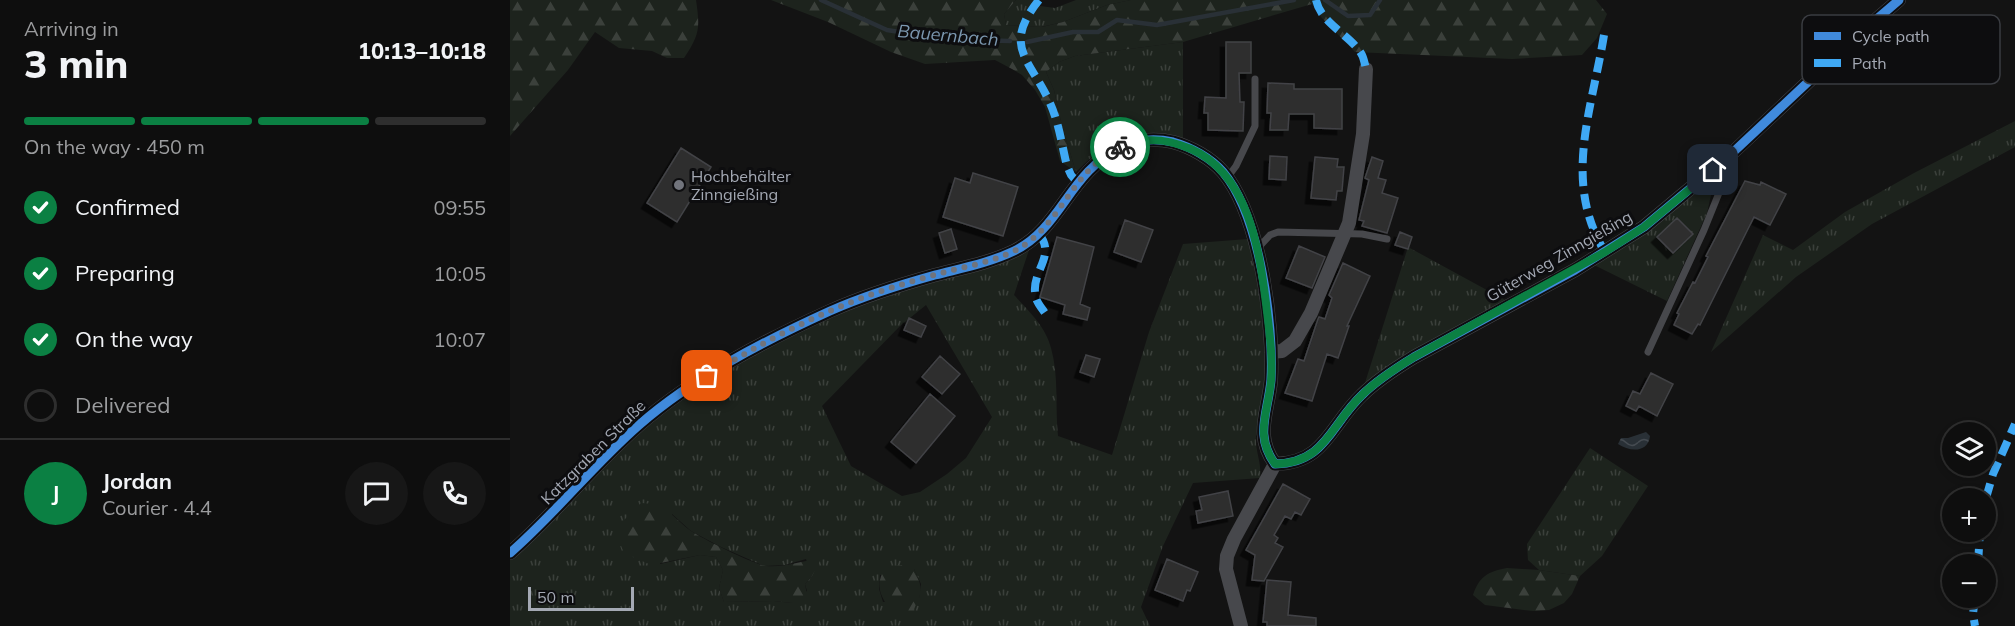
<!DOCTYPE html>
<html lang="en">
<head>
<meta charset="utf-8">
<style>
	:root { --surface:#0e0e0e; --page:#171717; --text:#f1f3f6; --muted:#9b9c9e; --line:#2e2e2e; --accent:#0b8043 }
	body { margin:0; font-family:Mulish,sans-serif; background:var(--page); color:var(--text); height:100vh; display:flex; flex-direction:column; font-size:22px; white-space:nowrap }
	* { box-sizing:border-box; margin:0 }
	p { font-size:20px; color:var(--muted) }
	.icon { flex:none; width:33px; height:33px; fill:none; stroke:currentColor; stroke-width:2; stroke-linecap:round; stroke-linejoin:round }
	.map { position:relative; flex:1; overflow:hidden }
	.sheet { display:flex; flex-direction:column; background:var(--surface); width:510px }
	.sheet>* { flex:none }
	.controls { position:absolute; left:1432px; top:422px; display:grid; gap:12px }
	.controls a { display:grid; place-items:center; width:54px; height:54px; border-radius:50%; background:var(--surface); box-shadow:0 3px 9px #0003,0 0 0 2px var(--line); font-size:30px }
	.scale { position:absolute; left:18px; bottom:15px; width:106px; box-sizing:border-box; padding-left:6px; border:3px solid #a4a9b4; border-top:0; font-size:16px; line-height:21px; white-space:nowrap; color:#a4a9b4; -webkit-text-stroke:4px #0d0d0f; paint-order:stroke }
	.pin { position:absolute; display:grid; place-items:center; width:51px; height:51px; color:#fff; margin:-26px; border-radius:12px; box-shadow:0 3px 9px #0006 }
	.courier { position:absolute; display:grid; place-items:center; width:60px; height:60px; margin:-30px; border:4px solid #0b8043; border-radius:50%; background:#fff; color:#222; box-shadow:0 2px 8px #0007 }
	.head em { font-style:normal; font-weight:800 }
	.head div { display:flex; flex-direction:column-reverse }
	.head { display:flex; align-items:center; justify-content:space-between; height:102px; padding:0 24px }
	h1 { font-size:39px; font-weight:800; line-height:45px }
	.bar { display:grid; grid-template-columns:repeat(4,1fr); gap:9px 6px; align-content:center; height:72px; padding:0 24px }
	.bar i { height:8px; border-radius:4px; background:var(--line) }
	.bar .current { background:var(--accent) }
	.bar p { grid-column:span 4 }
	.line { display:flex; align-items:center; gap:15px; padding:0 24px; border-top:2px solid var(--line) }
	.line div { flex:1 }
	.round { display:grid; place-items:center; flex:none; width:63px; height:63px; border-radius:32px; background:var(--page) }
	ol { padding:0 24px; list-style:none }
	li { display:flex; align-items:center; gap:18px; height:66px }
	li p { margin-inline-start:auto }
	li .icon { padding:6px; border-radius:50%; background:var(--accent); color:#fff; stroke-width:4 }
	li:last-child { color:var(--muted) }
	li i { width:33px; height:33px; border:3px solid var(--line); border-radius:50% }
	main { display:flex; flex:1; min-height:0 }
	.map>svg:first-child { display:block }
</style>
</head>
<body>
<main>
<section class="sheet">
<div class="head"><div><h1>3 min</h1><p>Arriving in</p></div><em>10:13–10:18</em></div>
<div class="bar"><i class="current"></i><i class="current"></i><i class="current"></i><i></i><p>On the way · 450 m</p></div>
<ol>
<li><svg class="icon" aria-label="check" viewBox="0 0 24 24"><path d="M5 12l5 5 9-10"/></svg>Confirmed<p>09:55</p></li>
<li><svg class="icon" aria-label="check" viewBox="0 0 24 24"><path d="M5 12l5 5 9-10"/></svg>Preparing<p>10:05</p></li>
<li><svg class="icon" aria-label="check" viewBox="0 0 24 24"><path d="M5 12l5 5 9-10"/></svg>On the way<p>10:07</p></li>
<li><i></i>Delivered</li>
</ol>
<div class="line" style="height:108px"><b class="round" style="background:var(--accent);color:#fff">J</b><div><b>Jordan</b><p>Courier · 4.4</p></div><a class="round"><svg class="icon" aria-label="chat" viewBox="0 0 24 24"><path d="M4 5h16v11H9l-5 4z"/></svg></a><a class="round"><svg class="icon" aria-label="phone" viewBox="0 0 24 24"><path d="M5 4h4l2 5-3 2q2 4 5 5l2-3 5 2v4C11 20 4 13 5 4z"/></svg></a></div>
</section>
<div class="map">
<svg width="1505" height="626" viewBox="0 0 1505 626">
	<defs>
		<pattern id="grass-tufts" width="24" height="20" patternUnits="userSpaceOnUse" patternTransform="scale(1.5)"><rect width="24" height="20" fill="#1d231d"/><path d="M3 7l-1-3M5 7V3M7 7l1-3M15 17l-1-3M17 17v-4M19 17l1-3" fill="none" stroke="#3b403b"/></pattern>
		<pattern id="forest-firs" width="22" height="20" patternUnits="userSpaceOnUse" patternTransform="scale(1.5)"><rect width="22" height="20" fill="#1d231d"/><path d="M5 1l3.5 6h-7zM16 11l3.5 6h-7z" fill="#3b403b"/></pattern>
		<pattern id="water-waves" width="16" height="10" patternUnits="userSpaceOnUse" patternTransform="scale(1.5)"><rect width="16" height="10" fill="#293036"/><path d="M0 5q4-4 8 0t8 0" fill="none" stroke="#454b51"/></pattern>
		<filter id="shadow"><feDropShadow dx="-5.5" dy="5.5" stdDeviation="0" flood-color="#0009"/></filter>
	</defs>
	<rect width="100%" height="100%" fill="#131313"/>
	<!-- grass -->
	<path fill="url(#grass-tufts)" fill-rule="evenodd" d="M506 0H528L530 6 545 8 566 0H621L597 5 553 22 531 27 496 25 494 14Z
		M673 42V138C619 129 606 133 566 172L552 126 544 90 536 72 549 62 565 56Z
		M1505 121V147L1362 224 1286 277 1201 352 1253 235 1283 250 1335 212 1404 173Z
		M1205 177 1197 213 1157 301 1084 265C1128 239 1166 210 1205 177Z
		M738 239C748 285 759 340 754 387 753 403 747 420 746 437 745 451 752 463 750 478L683 483 653 546 631 607 640 626H0V560L23 539 120 438 201 378 275 338 361 300 520 247 504 295C518 310 536 327 541 348 549 376 545 407 548 436L602 455 639 332 673 244ZM416 305 482 417 456 458 437 474 410 492 392 496 341 466 312 406 390 326ZM162 514 181 531 211 547 254 566 275 565 296 559 302 576 295 584 297 591 282 603 264 601 214 602 209 588 213 570 206 557 190 555 150 564ZM404 569 411 584 409 598 373 602 369 589 370 575Z
		M898 247 997 301 854 386Z
		M1080 448 1138 486 1092 556 1070 576 1029 570 1018 560 1017 544Z"/>
	<!-- forest -->
	<path fill="url(#forest-firs)" d="M0 0H186C190 28 190 34 174 58H157L142 51 109 48 85 32 58 70 0 136Z
		M261 0H506L494 14 496 25 532 27 553 22 597 5 621 0H1086L1097 14 1087 38 1072 55 1002 59 845 52 811 17 802 4 673 42 565 56 549 62 536 72 544 90 552 126 566 172 550 161 535 107 525 90 512 75 502 69 485 60 415 64 381 52 318 22Z
		M131 503C159 504 160 516 181 531 193 539 243 564 256 566 275 568 292 560 311 559L302 576 295 584 298 600 282 603 264 601 214 602 209 588 213 570 206 557 190 555 141 565 114 553 107 536 114 520Z
		M392 565 404 569C414 589 412 593 402 613L385 614C371 600 363 585 376 567Z
		M997 568 1029 570 1070 576 1062 594 1054 603 1039 610 1023 611 975 605 963 595C970 576 977 572 997 568Z"/>
	<!-- water -->
	<path fill="url(#water-waves)" d="M1136 432 1140 436C1138 453 1120 452 1108 444L1111 438H1118Z"/>
	<g fill="none" stroke-linecap="round" stroke-linejoin="round">
		<!-- stream -->
		<path stroke="#293036" stroke-width="4.5" d="M311 0 377 30 433 39 500 41
			M815 0 838 16 860 15 870 0
			M517 42 563 32H588L607 20 647 25 784 0"/>
	</g>
	<!-- building -->
	<path fill="#2d2d2e" stroke="#424346" stroke-width="1.5" filter="url(#shadow)" d="M716 42H741V73H729L730 102H734L733 131 698 130V113H694L695 97 716 98Z
		M758 83 784 84V89H832V129L804 128V114H779L778 130H760L761 113H757Z
		M171 148 201 167 167 222 137 203Z
		M760 156 777 157 776 180 759 179Z
		M805 157 828 159 827 167H834L832 191H827L826 200 801 198Z
		M862 157 873 161 868 178 876 180 872 193 888 198 877 233 852 226 854 221 849 220 859 180 855 178Z
		M463 173 508 187 493 236 433 217 445 178 460 183Z
		M1235 181 1250 185 1251 182 1276 194 1260 225 1244 217 1190 325 1188 324 1182 334 1164 325 1169 314 1167 313 1183 282 1185 283 1198 257 1196 256Z
		M1167 218 1183 234 1163 253 1147 237Z
		M615 220 643 230 631 262 604 252Z
		M441 229 447 249 435 253 429 233Z
		M890 232 902 237 898 249 885 245Z
		M547 237 584 247 570 304 580 308 577 320 553 314 555 305 530 297Z
		M789 246 815 257 802 288 776 278Z
		M833 263 860 276 837 326H839L828 358 817 354 802 401 775 393 788 359 794 361 808 319 809 317 815 319 822 298 819 295Z
		M399 318 416 326 411 337 394 330Z
		M576 355 590 359 584 377 570 372Z
		M430 356 450 374 432 394 412 377Z
		M1141 373 1163 384 1147 416 1129 406 1126 411 1116 406 1123 391 1130 394Z
		M420 394 445 416 406 463 381 442Z
		M773 484 800 499 791 515 785 512 781 519 775 516 764 535 768 538 765 543 773 547 754 581 742 580 745 555 736 550Z
		M718 491 723 516 688 523 686 511 692 510 689 497Z
		M657 559 688 572 680 591 677 590 673 601 645 590Z
		M757 580 781 582 778 615 806 618V626H757V622H753Z"/>
	<g fill="none" stroke-linecap="round" stroke-linejoin="round">
		<!-- service -->
		<path stroke="#47484c" stroke-width="7" d="M717 178 726 166 745 126V79
			M748 248 760 235 768 232 852 234 877 239
			M1138 352 1194 230 1213 183 1218 159"/>
		<!-- minor -->
		<path stroke="#47484c" stroke-width="14" d="M761 352 772 351 785 341 801 313 839 223 853 134 856 69
			M765 464C816 463 820 425 852 395 867 380 886 368 904 357L1065 270 1134 227 1218 157 1347 36 1389 0
			M0 553C46 513 83 465 129 425 184 377 254 341 320 311 354 296 389 285 425 275 452 268 479 263 504 251 552 228 559 171 612 147 628 139 645 138 663 142 681 147 701 158 713 172 750 216 764 324 761 380 758 413 744 435 765 464
			M731 626 716 569 717 556 724 539 765 464"/>
		<!-- quiet -->
		<path stroke="#3fa9f5" stroke-width="8" stroke-dasharray="15 8" stroke-linecap="butt" d="M529 0C491 47 521 60 540 103 549 123 552 146 557 166L561 175 567 182
			M806 0C811 24 841 35 852 55 854 59 855 65 856 69
			M1094 35C1082 110 1052 182 1095 252
			M529 234C546 255 523 270 525 292 525 301 531 307 535 313
			M1476 498 1483 474 1505 424
			M1468 564 1470 531
			M1465 597 1463 614 1465 626"/>
		<defs>
			<path id="cycleway" d="M0 553C46 513 83 465 129 425 184 377 254 341 320 311 354 296 389 285 425 275 452 268 479 263 504 251 552 228 559 171 612 147 628 139 645 138 663 142 681 147 701 158 713 172 750 216 764 324 761 380 758 413 744 435 765 464 816 463 820 425 852 395 867 380 886 368 904 357L1065 270 1134 227 1218 157 1347 36 1389 0"/>
		</defs>
		<!-- cycleway casing -->
		<use href="#cycleway" stroke="#0d0d0f" stroke-width="13"/>
		<!-- cycleway -->
		<use href="#cycleway" stroke="#408adc" stroke-width="9"/>
	</g>
	<g fill="none" stroke-linecap="round" stroke-linejoin="round">
		<!-- done -->
		<path stroke="#71747c" stroke-width="6" stroke-dasharray="0 10.8" d="M197 376C248 345 304 315 360 295 385 286 410 279 435 272 458 266 482 262 504 251 551 228 560 171 610 147"/>
		<!-- route -->
		<path stroke="#0b8043" stroke-width="8" d="M610 147C634 136 657 139 681 149 738 174 749 248 756 303 759 329 763 355 761 381 758 413 744 435 765 464 816 463 820 425 852 395 867 380 886 368 904 357L1095 252 1134 227 1203 170"/>
	</g>
	<!-- markers -->
	<circle fill="#71747c" stroke="#0d0d0f" stroke-width="2" cx="169" cy="185" r="6"/>
	<g text-anchor="middle" dominant-baseline="central" stroke-width="6" stroke-linejoin="round" paint-order="stroke">
		<!-- poi labels -->
		<g font-size="16" fill="#a4a9b4" stroke="#0d0d0f" text-anchor="start">
			<text x="181" y="176">Hochbehälter<tspan x="181" dy="18">Zinngießing</tspan></text>
		</g>
		<!-- street labels -->
		<g font-size="16" fill="#a4a9b4" stroke="#0d0d0f">
			<text transform="translate(1049 256) rotate(-30)">Güterweg Zinngießing</text>
			<text transform="translate(83 452) rotate(-45)">Katzgraben Straße</text>
		</g>
		<!-- water labels -->
		<g font-size="18" font-style="italic" fill="#7b97af" stroke="#0d0d0f">
			<text transform="translate(438 35) rotate(5)">Bauernbach</text>
		</g>
	</g>
	<!-- legend -->
	<rect x="1292" y="15" width="198" height="69" rx="9" fill="#0d0d0f" stroke="#3a3c41" stroke-width="1.5"/>
	<rect x="1304" y="32" width="27" height="8" fill="#408adc"/>
	<rect x="1304" y="59" width="27" height="8" fill="#3fa9f5"/>
	<g font-size="16" fill="#a4a9b4">
		<text x="1342" y="42">Cycle path</text>
		<text x="1342" y="69">Path</text>
	</g>
</svg>
<div class="controls">
<a><svg class="icon" aria-label="layers" viewBox="0 0 24 24"><path d="M12 4l9 5-9 5-9-5zM3 14l9 5 9-5"/></svg></a>
<a>+</a>
<a>−</a>
</div>
<div class="scale">50 m</div>
<div class="pin" style="left:197px;top:376px;background:#ea580c"><svg class="icon" aria-label="bag" viewBox="0 0 24 24"><path d="M5 8h14l-1 12H6zM9 8a3 3 0 0 1 6 0"/></svg></div>
<div class="pin" style="left:1203px;top:170px;background:#1f2937"><svg class="icon" aria-label="home" viewBox="0 0 24 24"><path d="M3 11l9-7 9 7M6 9v11h12V9"/></svg></div>
<div class="courier" style="left:610px;top:147px"><svg class="icon" aria-label="bike" viewBox="0 0 24 24"><circle cx="6" cy="16" r="4"/><circle cx="18" cy="16" r="4"/><path d="M6 16l4-8h5l3 8M10 8l3 8H6M13 5h3"/></svg></div>
</div>
</main>
</body>
</html>
